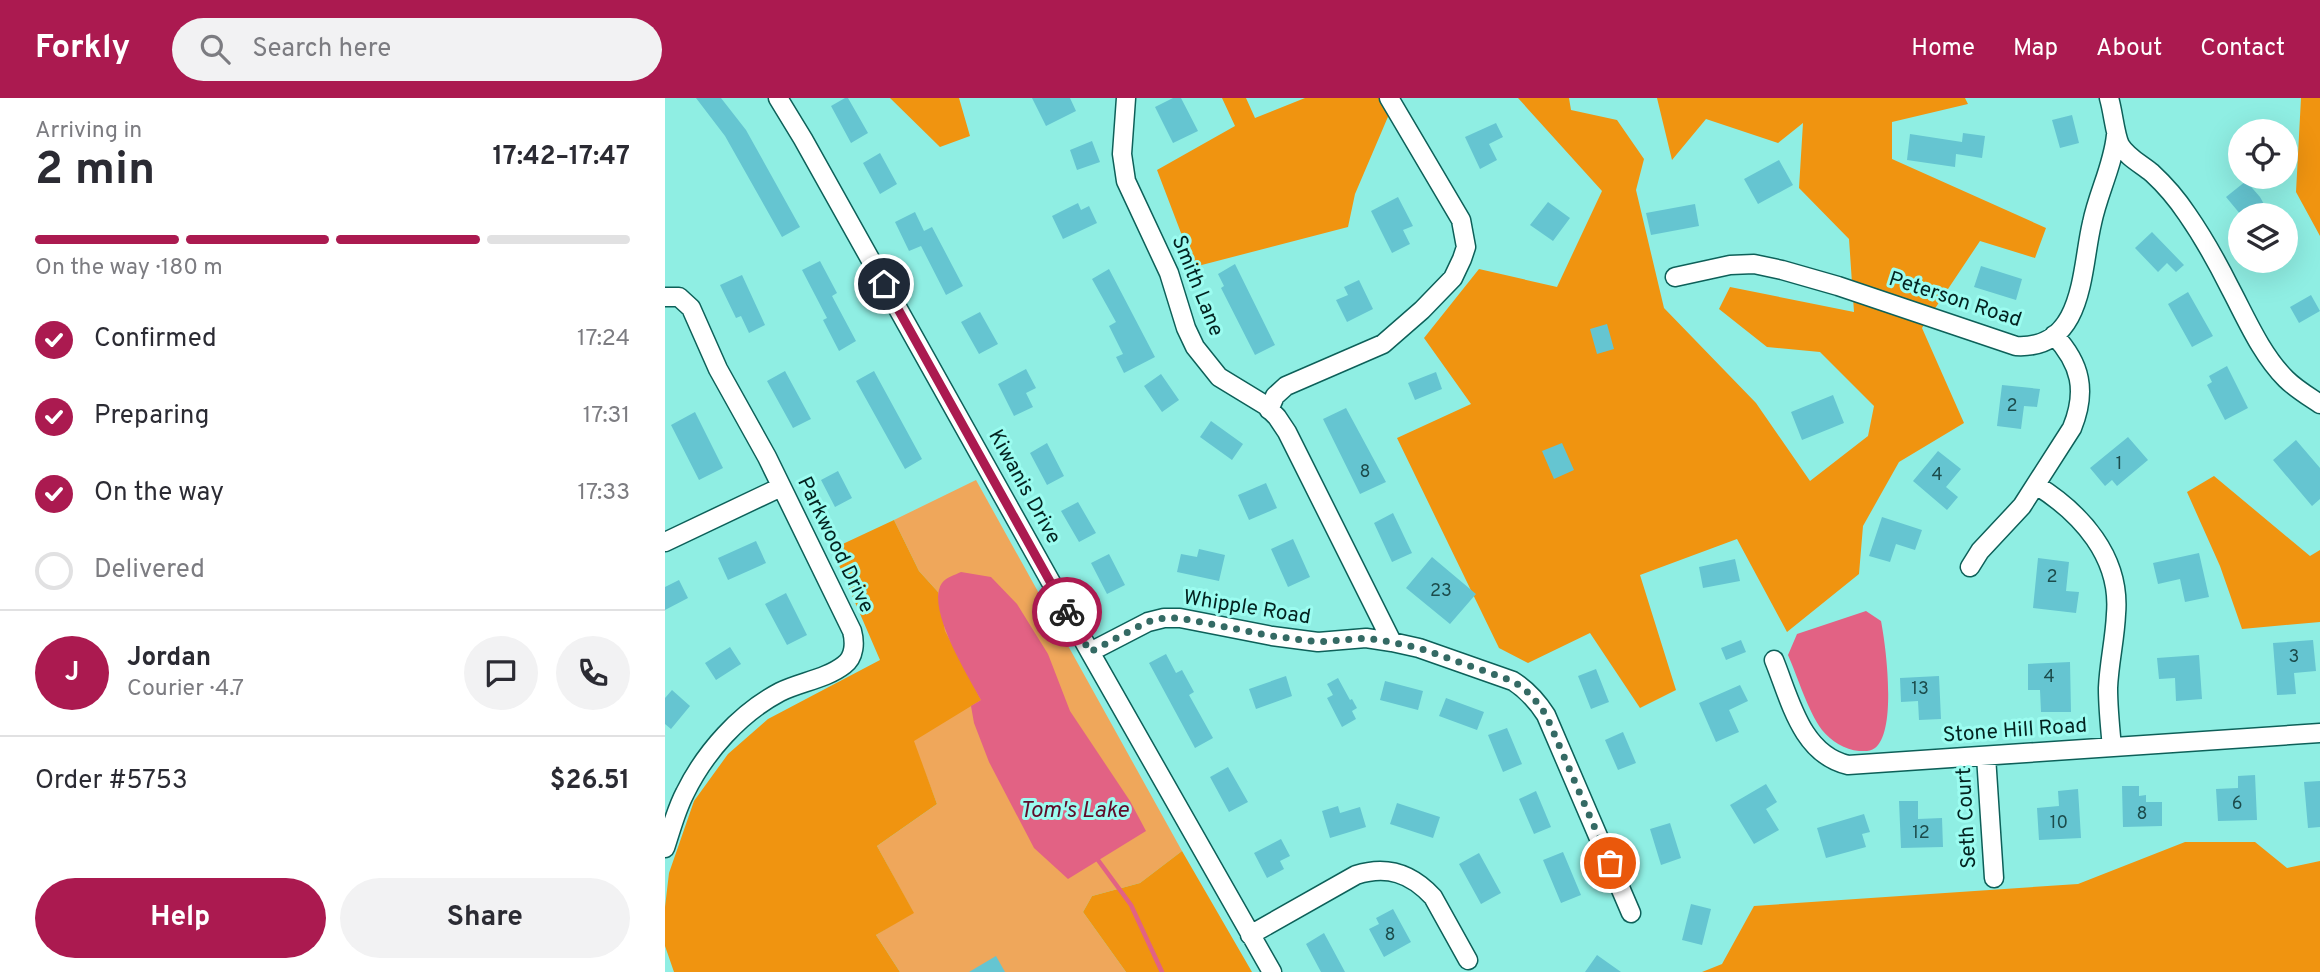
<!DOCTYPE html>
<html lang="en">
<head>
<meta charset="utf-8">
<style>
	:root { --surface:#fff; --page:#f2f2f3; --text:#2b2b33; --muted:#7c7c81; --line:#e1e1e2; --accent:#ab1a50 }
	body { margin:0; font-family:Overpass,sans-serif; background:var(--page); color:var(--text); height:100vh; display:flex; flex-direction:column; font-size:26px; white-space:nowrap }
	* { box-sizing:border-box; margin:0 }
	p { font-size:23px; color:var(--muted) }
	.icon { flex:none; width:38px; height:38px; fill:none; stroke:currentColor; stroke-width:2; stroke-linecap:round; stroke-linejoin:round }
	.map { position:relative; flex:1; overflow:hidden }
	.details { display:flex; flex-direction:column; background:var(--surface); width:665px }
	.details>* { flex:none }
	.controls { position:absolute; left:1563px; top:21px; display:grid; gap:14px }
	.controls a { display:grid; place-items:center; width:70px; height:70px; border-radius:50%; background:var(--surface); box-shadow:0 7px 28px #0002; font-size:35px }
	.pin { position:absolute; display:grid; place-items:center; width:60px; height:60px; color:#fff; margin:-30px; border:4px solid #fff; border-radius:50%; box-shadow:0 2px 7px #0007 }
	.courier { position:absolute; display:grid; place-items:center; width:70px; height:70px; margin:-35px; border:5px solid #ab1a50; border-radius:50%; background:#fff; color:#222; box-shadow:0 2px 9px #0007 }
	.overview em { font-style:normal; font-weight:700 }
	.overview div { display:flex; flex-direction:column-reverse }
	.overview { display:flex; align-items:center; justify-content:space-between; height:119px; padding:0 35px }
	h1 { font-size:46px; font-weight:700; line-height:52px }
	.bar { display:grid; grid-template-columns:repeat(4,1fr); gap:10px 7px; align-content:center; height:84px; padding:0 35px }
	.bar i { height:9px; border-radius:5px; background:var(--line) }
	.bar .active { background:var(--accent) }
	.bar p { grid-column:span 4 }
	.line { display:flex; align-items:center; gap:18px; padding:0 35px; border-top:2px solid var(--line) }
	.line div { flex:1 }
	.round { display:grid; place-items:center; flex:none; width:74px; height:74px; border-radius:37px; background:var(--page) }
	ol { padding:0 35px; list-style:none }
	li { display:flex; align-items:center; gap:21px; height:77px }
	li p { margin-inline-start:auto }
	li .icon { padding:7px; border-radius:50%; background:var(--accent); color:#fff; stroke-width:4 }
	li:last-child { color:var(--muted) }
	li i { width:38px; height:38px; border:4px solid var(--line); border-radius:50% }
	.cta { display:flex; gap:14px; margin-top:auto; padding:14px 35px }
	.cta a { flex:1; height:80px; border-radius:42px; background:var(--accent); color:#fff; font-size:28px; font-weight:700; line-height:80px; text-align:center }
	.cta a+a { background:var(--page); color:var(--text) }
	header { display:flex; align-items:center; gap:42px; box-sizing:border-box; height:98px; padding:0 35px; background:var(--accent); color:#fff }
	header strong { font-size:33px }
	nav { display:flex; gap:38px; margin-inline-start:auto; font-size:24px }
	.search { width:490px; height:63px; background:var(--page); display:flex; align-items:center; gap:18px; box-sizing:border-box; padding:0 24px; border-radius:38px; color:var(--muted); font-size:26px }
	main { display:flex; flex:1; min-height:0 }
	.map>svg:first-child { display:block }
</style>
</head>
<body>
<header>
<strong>Forkly</strong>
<div class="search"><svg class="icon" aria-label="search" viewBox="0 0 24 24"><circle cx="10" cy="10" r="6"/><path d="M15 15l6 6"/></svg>Search here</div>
<nav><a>Home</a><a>Map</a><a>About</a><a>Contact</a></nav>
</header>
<main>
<section class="details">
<div class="overview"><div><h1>2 min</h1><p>Arriving in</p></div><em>17:42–17:47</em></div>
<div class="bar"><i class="active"></i><i class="active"></i><i class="active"></i><i></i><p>On the way · 180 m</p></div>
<ol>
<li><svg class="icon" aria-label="check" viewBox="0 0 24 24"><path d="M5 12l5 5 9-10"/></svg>Confirmed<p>17:24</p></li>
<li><svg class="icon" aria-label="check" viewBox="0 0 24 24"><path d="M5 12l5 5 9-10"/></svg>Preparing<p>17:31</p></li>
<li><svg class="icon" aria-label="check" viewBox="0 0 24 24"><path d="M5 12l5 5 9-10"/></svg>On the way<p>17:33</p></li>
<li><i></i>Delivered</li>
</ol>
<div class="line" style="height:126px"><b class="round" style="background:var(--accent);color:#fff">J</b><div><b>Jordan</b><p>Courier · 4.7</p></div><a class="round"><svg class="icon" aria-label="chat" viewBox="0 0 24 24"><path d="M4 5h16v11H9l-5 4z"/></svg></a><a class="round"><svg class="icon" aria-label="phone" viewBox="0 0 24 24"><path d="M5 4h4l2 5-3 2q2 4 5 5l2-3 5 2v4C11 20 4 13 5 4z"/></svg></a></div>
<div class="line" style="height:91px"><div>Order #5753</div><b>$26.51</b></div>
<div class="cta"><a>Help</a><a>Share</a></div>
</section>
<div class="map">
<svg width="1655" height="874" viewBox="0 0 1655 874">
	<rect width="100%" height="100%" fill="#8feee3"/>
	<!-- green -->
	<path fill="#efa75b" d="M311 382 517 753 475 785 427 798 418 814 461 874H235L211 837 248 814 212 748 272 706 248 643 273 494 254 473 229 422Z"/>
	<!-- forest -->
	<path fill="#f09410" d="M225 0H294L305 38 275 49Z
		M557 0H581L590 20 640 0H731L690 96 683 129 529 169 492 72 570 28Z
		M853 0H904L906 12 952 22 979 61 971 92 999 210 1091 305 1145 383 1203 338 1209 308 1155 254 1102 249 1054 211 1065 189 1189 214 1184 141 1134 90 1138 25 1113 45 1041 21 1007 62 992 0H1300L1303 6 1227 24V61L1381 130 1370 160 1315 143 1257 230 1299 325 1234 364 1198 428 1194 476 1122 534 1072 441 975 477 1011 592 975 610 925 535 863 565 834 550 732 340 806 306 759 240 814 171 892 189 937 93Z
		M1636 0H1655V138L1631 94Z
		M1549 378 1645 458 1655 452V524L1577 531 1555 468 1522 394Z
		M229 422 254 473 273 494 280 533 316 602 249 643 272 706 212 748 249 815 211 837 235 874H9L0 848V809L4 775 29 703 63 656 103 621 215 562 167 451Z
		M1520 744H1590L1622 770 1655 763V874H1037L1057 866 1089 808 1413 786Z
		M517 753 587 874H461L418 814 427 798 475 785Z"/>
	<!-- water -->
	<path fill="#e26284" d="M296 474 326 479 352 506 383 556 405 613 465 703 481 733 403 781 369 750 324 664 309 625 306 608 316 602C303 578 260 509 277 485 281 479 290 477 296 474Z
		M1201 513 1216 523C1221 548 1232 633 1210 650 1205 654 1199 653 1194 653 1180 652 1166 643 1157 632 1143 613 1133 580 1123 557L1132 536Z"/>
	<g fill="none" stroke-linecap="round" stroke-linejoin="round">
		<!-- stream -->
		<path stroke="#e26284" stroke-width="4.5" d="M433 762 466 807 497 874"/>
	</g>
	<!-- building -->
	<path fill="#65c5d1" d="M31 0H56L81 32 135 129 117 139 60 38Z
		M180 0H183L203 35 186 45 166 8Z
		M367 0H405L411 13 381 28Z
		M508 0H516L533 33 508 45 490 9Z
		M1407 17 1414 45 1395 50 1387 22Z
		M831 25 838 39 824 46 832 62 815 71 800 39Z
		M1298 35 1320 38 1317 60 1291 56 1290 69 1242 62 1245 36 1297 44Z
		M427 43 435 64 412 72 405 52Z
		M215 55 232 86 215 96 198 65Z
		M1114 62 1128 87 1093 106 1079 81Z
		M1581 83 1595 99 1605 117H1576L1561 99Z
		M733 99 748 128 738 132 745 146 727 155 706 113Z
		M883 104 905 120 888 143 865 127Z
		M413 105 416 112 424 108 432 125 398 141 387 118Z
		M1030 106 1034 128 986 137 981 115Z
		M250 114 259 133 267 129 298 188 281 197 256 148 244 153 230 124Z
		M1487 134 1519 167 1511 174 1502 165 1493 174 1470 150Z
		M155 163 172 195 167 198 191 243 174 253 158 222 162 220 137 172Z
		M570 166 610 247 590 257 556 190 559 188 553 176Z
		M1316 168 1357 181 1351 202 1309 189Z
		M444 171 490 259 459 275 451 259 458 256 444 228 451 224 427 181Z
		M77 177 100 227 84 235 76 218 71 220 55 187Z
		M694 182 708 211 682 224 671 202 683 197 679 189Z
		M1523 194 1548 238 1527 249 1503 206Z
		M1646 197 1655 213 1634 225 1625 209Z
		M315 214 333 246 314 256 296 224Z
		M942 226 949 251 932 256 925 231Z
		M1562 268 1583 310 1560 322 1542 287 1547 284 1544 278Z
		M361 271 371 290 361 295 368 309 349 318 333 286Z
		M120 273 146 321 128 330 102 283Z
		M209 273 257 361 240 371 191 283Z
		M771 274 777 291 750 302 743 285Z
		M496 276 514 302 497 314 479 288Z
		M1337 287 1375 291 1372 309 1359 308 1356 331 1332 328Z
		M1168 297 1179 325 1137 342 1126 314Z
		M681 310 721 384 695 396 658 321Z
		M30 314 58 370 34 382 6 327Z
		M546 323 578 346 567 362 535 339Z
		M1463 339 1483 362 1452 388 1447 382 1440 388 1425 370Z
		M1631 342 1655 370V401L1647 408 1608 362Z
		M382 345 399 378 382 387 365 355Z
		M897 345 909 372 889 381 877 353Z
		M1273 353 1296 371 1281 389 1293 399 1282 412 1248 383Z
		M173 373 187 400 170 409 156 382Z
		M601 385 612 410 584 422 573 397Z
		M413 404 431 435 414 444 396 413Z
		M728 415 747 455 727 464 709 425Z
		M1217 419 1257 432 1250 452 1231 446 1225 464 1204 458Z
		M628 441 645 479 623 489 606 451Z
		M91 443 101 465 63 482 53 460Z
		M534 451 560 457 554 483 512 474 516 456 532 459Z
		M1534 455 1544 499 1520 504 1515 481 1493 486 1488 465Z
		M444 456 460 487 442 496 426 465Z
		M767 459 811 496 785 526 741 490Z
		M1373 460 1404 464 1401 493 1414 494 1411 515 1368 510Z
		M1070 461 1075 483 1038 490 1034 469Z
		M14 482 23 500 0 512V489Z
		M121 495 142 537 122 547 100 506Z
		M1076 542 1081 554 1061 562 1056 550Z
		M1648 542 1651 573 1629 575 1631 596 1612 597 1608 545Z
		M65 549 76 566 51 582 40 565Z
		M501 556 511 575 517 572 529 594 524 597 548 640 530 650 484 565Z
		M1534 557 1537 601 1511 603 1510 580 1494 581 1492 560Z
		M1405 564 1406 614H1376L1375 592H1363V566Z
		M931 571 944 604 926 611 913 578Z
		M621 578 627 598 591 611 584 591Z
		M1274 578 1276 621 1254 622 1253 603 1236 604 1235 580Z
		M673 580 685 602 687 601 692 610 687 613 691 621 677 629 662 600 668 597 662 586Z
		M720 583 758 593 753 612 715 602Z
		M1075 587 1083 603 1064 612 1074 634 1051 644 1034 605Z
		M7 592 25 608 6 631 0 626V600Z
		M781 600 819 614 812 632 774 618Z
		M842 630 857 666 838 674 823 637Z
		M958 634 971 665 953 672 940 642Z
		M563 669 583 704 564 714 545 679Z
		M1590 677 1592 722 1553 723 1551 691 1573 690V678Z
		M1655 683V729L1643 730 1639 684Z
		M1101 686 1112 704 1101 711 1114 732 1089 746 1065 707Z
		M1457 688H1474V698L1481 697V704H1497V728L1458 729Z
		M1413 691 1416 740 1374 742 1372 710 1394 708 1393 693Z
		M871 693 886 729 869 736 854 701Z
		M1234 703H1253V721L1277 720 1278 749 1236 750Z
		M732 705 775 719 768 740 725 726Z
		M673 708 675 715 695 709 701 729 665 740 657 713Z
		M1199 716 1205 734 1197 736 1201 749 1161 760 1152 730Z
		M1005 725 1016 760 996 767 985 731Z
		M616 741 625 758 615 763 619 771 602 780 589 755Z
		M898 754 916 797 896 805 878 762Z
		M814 755 836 795 816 806 794 766Z
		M1026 806 1046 811 1037 847 1017 842Z
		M728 811 746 844 719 859 704 831 714 826 711 820Z
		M659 835 680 874H656L641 846Z
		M932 857 956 874H920Z
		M331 858 340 874H304Z"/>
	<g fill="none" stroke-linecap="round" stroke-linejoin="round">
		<defs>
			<path id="minor" d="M113 0 138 41 425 554 607 874
				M461 0 457 56 461 83 504 175 521 230 530 249 554 279 600 307 612 319 622 334 727 544
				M1444 0C1448 13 1450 37 1455 47 1462 59 1476 66 1487 75 1500 87 1512 101 1522 116 1538 139 1552 164 1565 190 1581 220 1596 256 1621 281 1631 291 1643 298 1655 306
				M1010 179 1065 167 1089 166 1117 172 1173 188 1351 248C1420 252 1416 170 1427 125 1433 95 1448 68 1451 37
				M0 199H14L26 210 53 271 102 359 187 533C190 544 190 559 179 567 161 581 135 584 115 594 75 615 40 654 20 695 11 712 6 732 0 750
				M604 312 610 298 621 288 718 246 757 212 788 180 797 161 801 149 796 122 724 0
				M1371 387C1416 415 1456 459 1451 516 1450 541 1444 565 1443 590 1443 610 1445 629 1447 649
				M0 444 116 389
				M1305 469 1315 453 1357 408 1407 330C1422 293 1416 266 1389 237
				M425 554 483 524 499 520H515L607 538 653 544 701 540 727 544 754 550 848 583C862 592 872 603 881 617L966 815
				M1109 562C1125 601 1136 656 1183 667L1655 635
				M1321 658 1329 780
				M585 837 691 777C722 767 746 775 768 799L803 862"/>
		</defs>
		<!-- minor casing -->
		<use href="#minor" stroke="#0d6059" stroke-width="21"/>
		<!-- minor -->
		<use href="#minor" stroke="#fff" stroke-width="18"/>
	</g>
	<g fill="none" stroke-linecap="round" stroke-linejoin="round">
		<!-- done -->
		<path stroke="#346a64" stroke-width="7" stroke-dasharray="0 12.6" d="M402 514 425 554 482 524 499 520H515L607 538 653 544 701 540 726 544 754 550 848 583C862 592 872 603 881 617L945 765"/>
		<!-- route -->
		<path stroke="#ab1a50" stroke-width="9" d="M219 186 402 514"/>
	</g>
	<g text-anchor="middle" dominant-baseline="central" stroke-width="6" stroke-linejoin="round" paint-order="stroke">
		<!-- number labels -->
		<g font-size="18" fill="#1c4c4c">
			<text x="1347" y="308">2</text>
			<text x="1454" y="366">1</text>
			<text x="700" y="374">8</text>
			<text x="1272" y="377">4</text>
			<text x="1387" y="479">2</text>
			<text x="776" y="493">23</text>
			<text x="1629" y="559">3</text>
			<text x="1384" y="579">4</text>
			<text x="1255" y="591">13</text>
			<text x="1572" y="706">6</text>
			<text x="1477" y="716">8</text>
			<text x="1394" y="725">10</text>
			<text x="1256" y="735">12</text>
			<text x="725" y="837">8</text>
		</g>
		<!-- street labels -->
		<g font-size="21" fill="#032320" stroke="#9cfcf0">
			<text transform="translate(532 188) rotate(68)">Smith Lane</text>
			<text transform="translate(1290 202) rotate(18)">Peterson Road</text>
			<text transform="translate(359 389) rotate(61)">Kiwanis Drive</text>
			<text transform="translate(170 447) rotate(64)">Parkwood Drive</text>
			<text transform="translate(582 510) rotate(9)">Whipple Road</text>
			<text transform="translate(1350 633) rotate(-4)">Stone Hill Road</text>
			<text transform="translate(1302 720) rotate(-93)">Seth Court</text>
		</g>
		<!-- water labels -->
		<g font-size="23" font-style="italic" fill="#600d2a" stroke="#9cfcf0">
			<text x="409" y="713">Tom's Lake</text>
		</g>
	</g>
</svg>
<div class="controls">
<a><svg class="icon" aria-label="locate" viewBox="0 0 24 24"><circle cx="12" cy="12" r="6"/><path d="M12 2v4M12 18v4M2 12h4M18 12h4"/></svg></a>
<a><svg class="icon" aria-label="layers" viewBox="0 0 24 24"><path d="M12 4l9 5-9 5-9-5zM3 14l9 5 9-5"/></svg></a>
</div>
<div class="pin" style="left:945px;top:765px;background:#ea580c"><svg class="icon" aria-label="bag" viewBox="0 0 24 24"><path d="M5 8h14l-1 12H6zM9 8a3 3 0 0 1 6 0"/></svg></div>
<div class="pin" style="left:219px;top:186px;background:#1f2937"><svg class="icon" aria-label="home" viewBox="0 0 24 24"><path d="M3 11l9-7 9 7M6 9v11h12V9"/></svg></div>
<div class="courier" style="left:402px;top:514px"><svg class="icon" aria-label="bike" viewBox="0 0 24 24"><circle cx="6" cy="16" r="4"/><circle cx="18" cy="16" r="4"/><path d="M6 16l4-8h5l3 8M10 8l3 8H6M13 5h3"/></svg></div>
</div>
</main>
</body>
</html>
